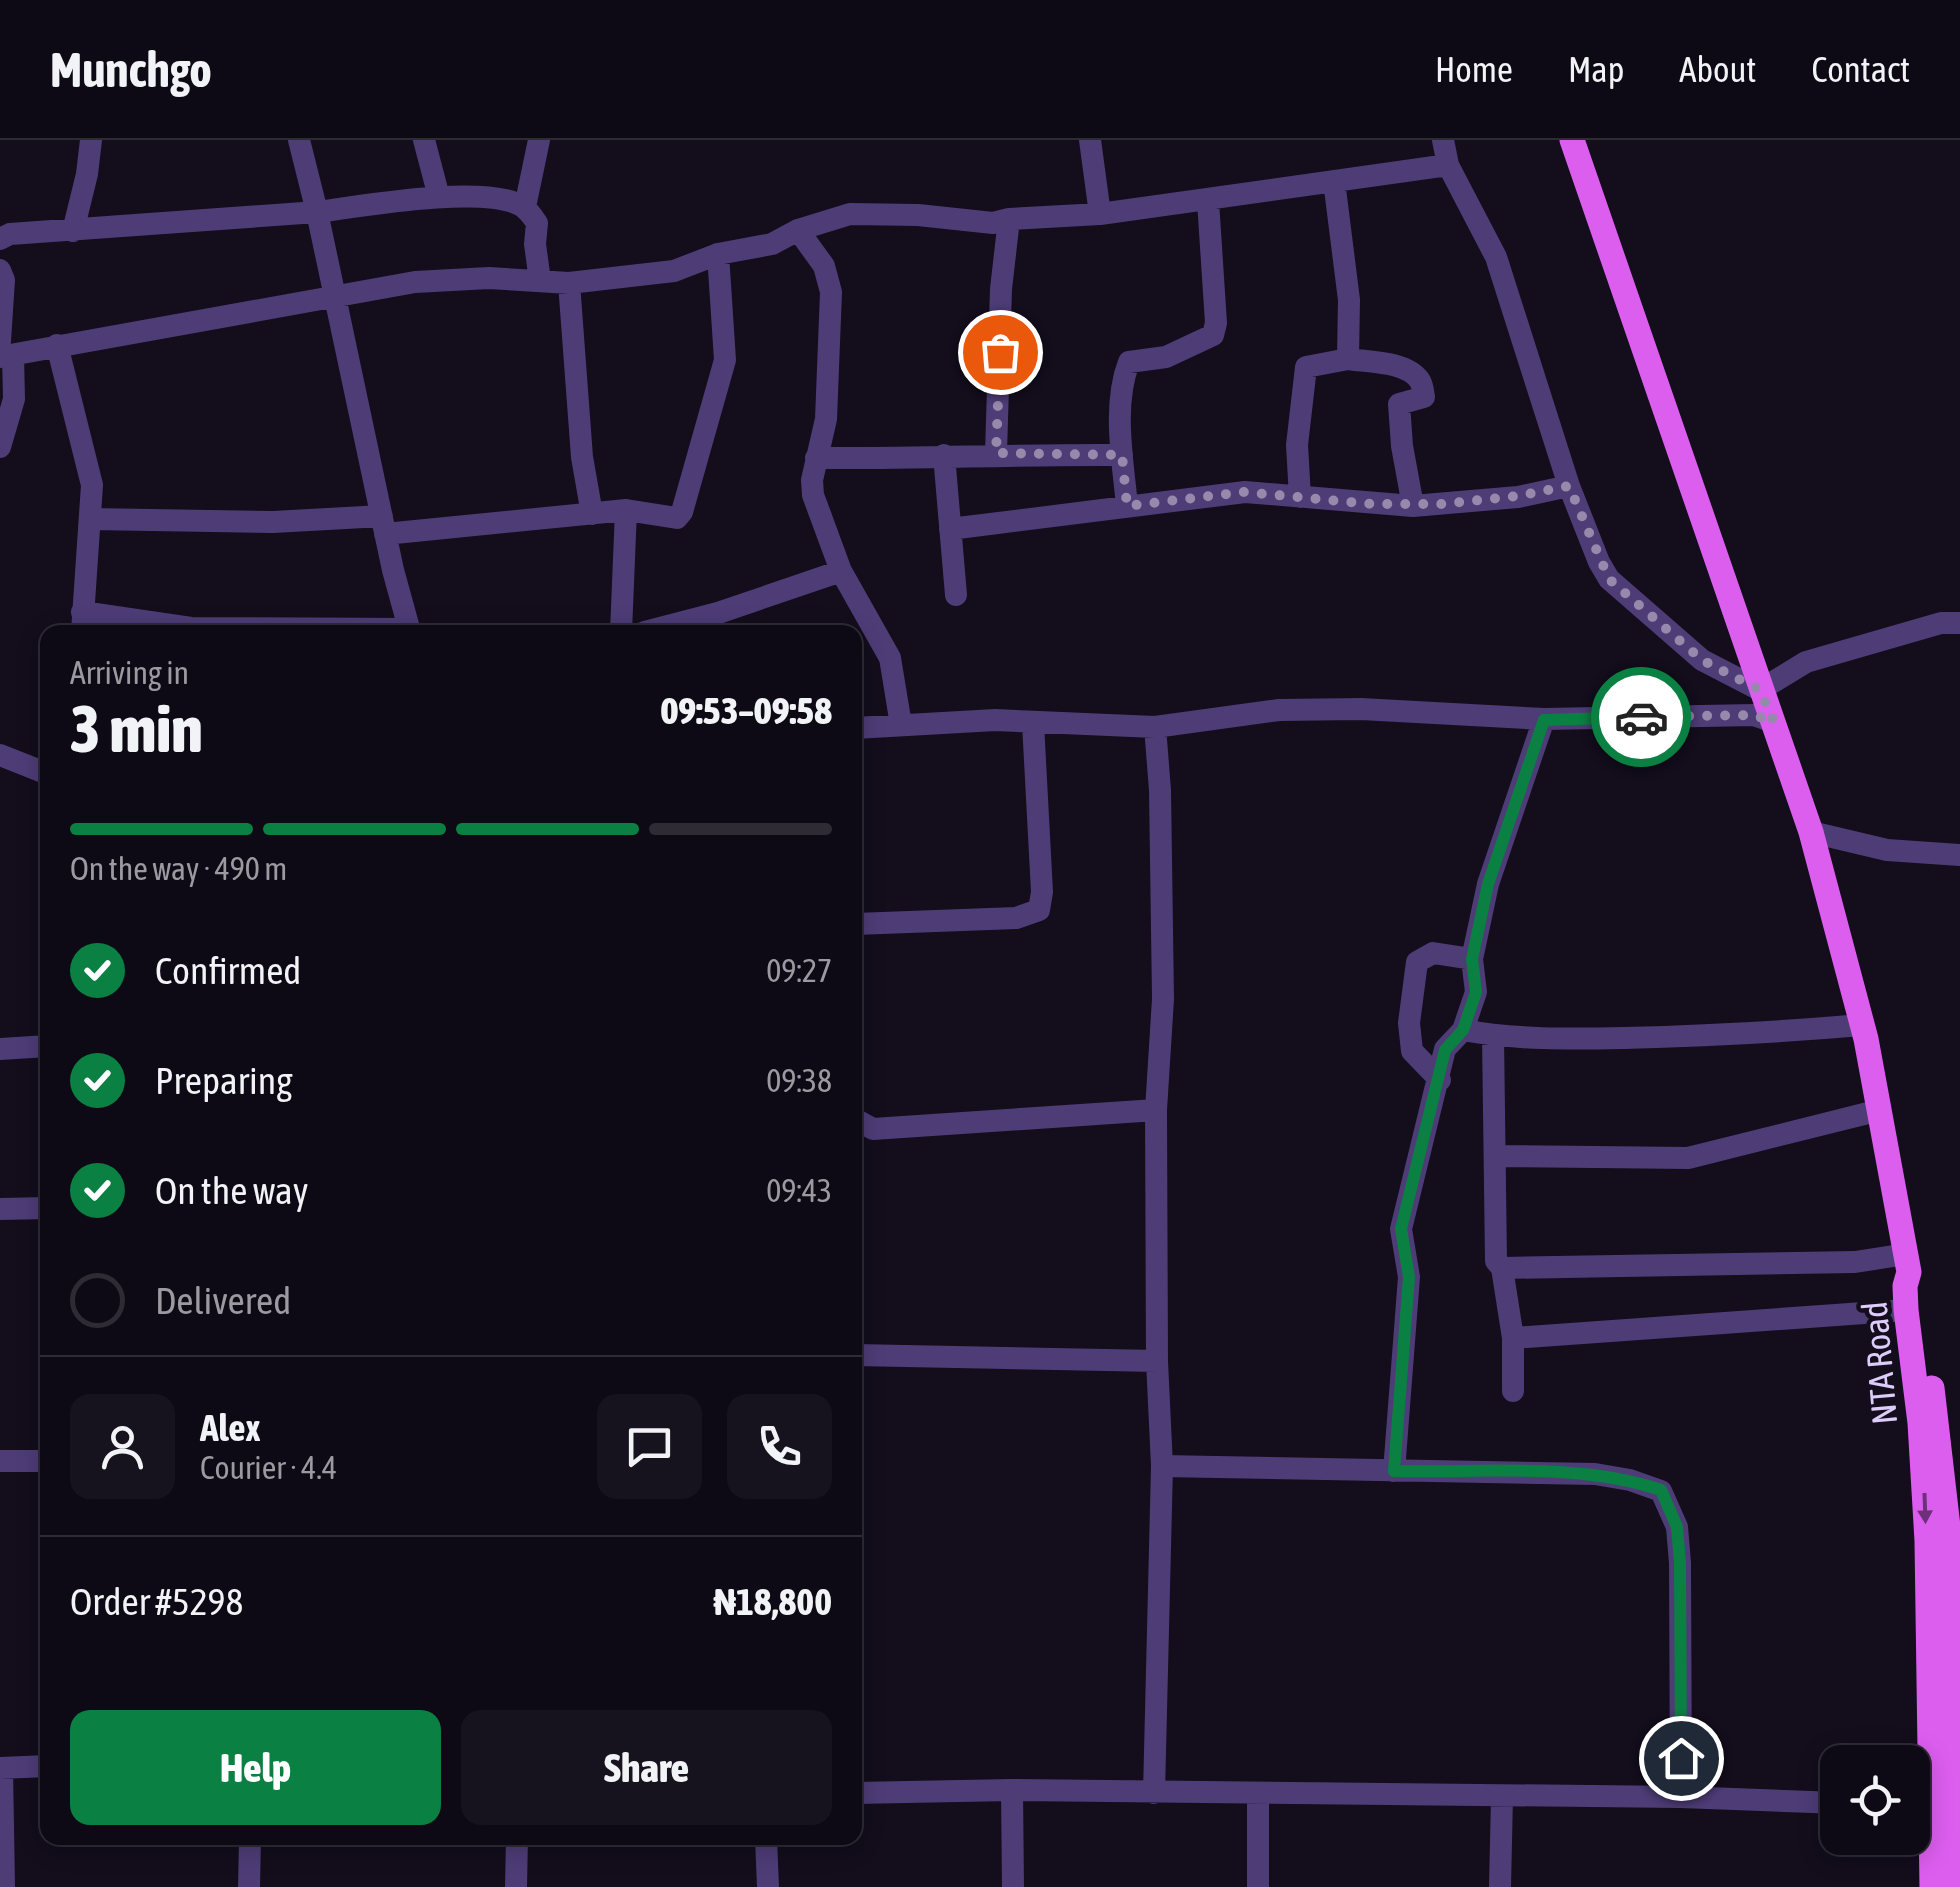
<!DOCTYPE html>
<html lang="en">
<head>
<meta charset="utf-8">
<style>
	:root { --surface:#0e0a15; --page:#17131e; --text:#f1f3f6; --muted:#9b9aa0; --line:#2e2b34; --accent:#0b8043 }
	body { margin:0; font-family:"Asap Condensed",sans-serif; background:var(--page); color:var(--text); height:100vh; display:flex; flex-direction:column; font-size:38px; white-space:nowrap }
	* { box-sizing:border-box; margin:0 }
	p { font-size:32px; color:var(--muted) }
	.icon { flex:none; width:55px; height:55px; fill:none; stroke:currentColor; stroke-width:2; stroke-linecap:round; stroke-linejoin:round }
	.map { position:relative; flex:1; overflow:hidden }
	.side { position:absolute; left:40px; top:485px; width:822px; height:1220px; display:flex; flex-direction:column; background:var(--surface); border-radius:20px; box-shadow:0 5px 25px #0003,0 0 0 2px var(--line) }
	.side>* { flex:none }
	.controls { position:absolute; left:1820px; top:1605px; display:grid; gap:20px }
	.controls a { display:grid; place-items:center; width:110px; height:110px; border-radius:20px; background:var(--surface); box-shadow:0 5px 25px #0003,0 0 0 2px var(--line); font-size:50px }
	.pin { position:absolute; display:grid; place-items:center; width:85px; height:85px; color:#fff; margin:-42px; border:5px solid #fff; border-radius:50%; box-shadow:0 2px 10px #0007 }
	.courier { position:absolute; display:grid; place-items:center; width:100px; height:100px; margin:-50px; border:8px solid #0b8043; border-radius:50%; background:#fff; color:#222; box-shadow:0 2px 12px #0007 }
	.head em { font-style:normal; font-weight:800 }
	.head div { display:flex; flex-direction:column-reverse }
	.head { display:flex; align-items:center; justify-content:space-between; height:170px; padding:0 30px }
	h1 { font-size:65px; font-weight:800; line-height:75px }
	.bar { display:grid; grid-template-columns:repeat(4,1fr); gap:15px 10px; align-content:center; height:120px; padding:0 30px }
	.bar i { height:12px; border-radius:8px; background:var(--line) }
	.bar .selected { background:var(--accent) }
	.bar p { grid-column:span 4 }
	.line { display:flex; align-items:center; gap:25px; padding:0 30px; border-top:2px solid var(--line) }
	.line div { flex:1 }
	.round { display:grid; place-items:center; flex:none; width:105px; height:105px; border-radius:20px; background:var(--page) }
	ol { padding:0 30px; list-style:none }
	li { display:flex; align-items:center; gap:30px; height:110px }
	li p { margin-inline-start:auto }
	li .icon { padding:10px; border-radius:50%; background:var(--accent); color:#fff; stroke-width:4 }
	li:last-child { color:var(--muted) }
	li i { width:55px; height:55px; border:5px solid var(--line); border-radius:50% }
	.action { display:flex; gap:20px; margin-top:auto; padding:20px 30px }
	.action a { flex:1; height:115px; border-radius:20px; background:var(--accent); color:#fff; font-size:40px; font-weight:800; line-height:115px; text-align:center }
	.action a+a { background:var(--page); color:var(--text) }
	header { display:flex; align-items:center; gap:60px; box-sizing:border-box; height:140px; padding:0 50px; background:var(--surface); border-bottom:2px solid var(--line) }
	header strong { font-size:48px }
	nav { display:flex; gap:55px; margin-inline-start:auto; font-size:35px }
	.map>svg:first-child { display:block }
</style>
</head>
<body>
<header>
<strong>Munchgo</strong>
<nav><a>Home</a><a>Map</a><a>About</a><a>Contact</a></nav>
</header>
<div class="map">
<svg width="1960" height="1747" viewBox="0 0 1960 1747">
	<rect width="100%" height="100%" fill="#130d1c"/>
	<g fill="none" stroke-linecap="round" stroke-linejoin="round">
		<!-- minor -->
		<path stroke="#4d3c76" stroke-width="22" d="M299 0 317 72C361 66 485 44 522 66 528 70 533 77 537 83L535 104 540 141
			M424 0 439 57
			M1090 0 1100 74
			M1443 0 1448 25 1496 117 1569 346 1599 422 1609 439 1702 520 1760 550 1806 522 1941 483H1960
			M1334 41 1349 160 1348 219C1368 222 1407 221 1420 241 1423 246 1423 252 1424 257L1399 264 1402 306 1413 366
			M525 67 539 0
			M798 90 824 126 831 152 826 279 812 340 813 355 841 431 890 518 901 585
			M73 91 87 34 91 0
			M0 99 10 94 317 72 393 430 410 492
			M0 130 4 140 0 201
			M569 143 582 317 592 374
			M57 205 92 345 82 492
			M0 217 415 142 489 138 569 143 674 131 718 114 772 104 798 90 850 74 918 75 993 83 1009 79 1100 74 1448 25
			M0 307 14 259 13 215
			M996 313 1001 149 1009 79
			M944 315 956 455
			M816 318C918 319 1020 314 1122 315
			M1300 357 1297 305 1306 227 1348 219
			M1127 366C1123 321 1112 266 1129 222L1166 217 1213 195 1216 183 1208 61
			M91 379 273 382 382 376
			M950 389 1245 352 1413 366 1518 357 1569 346
			M385 394 626 370 677 378 682 372 725 220 718 114
			M82 472 191 488 410 489
			M621 492 626 370
			M645 492 718 473 841 431
			M855 588 995 580 1155 587 1279 570 1361 569 1544 579 1754 575 1774 582
			M0 615 48 634
			M1811 692 1887 710 1960 715
			M855 784 1016 778 1039 770 1042 752 1033 583
			M1463 890C1516 900 1570 899 1624 898 1703 896 1782 892 1861 885
			M1493 896 1496 1121 1502 1128 1513 1198V1251
			M0 909 48 906
			M1440 940 1412 911 1409 883 1417 822 1433 813 1472 819
			M855 979 873 989 1156 970
			M1497 1016 1688 1018 1880 970
			M0 1069 48 1068
			M1502 1128 1855 1122 1906 1114
			M1513 1198 1906 1170
			M855 1215 1157 1221
			M0 1321H48
			M1162 1326 1595 1334 1630 1340 1661 1351 1677 1387 1680 1423 1681 1657
			M1394 1331 1409 1137 1401 1089 1445 909 1463 890 1476 852 1472 819 1488 744 1544 579
			M0 1628 48 1626
			M2 1628 4 1747
			M1012 1650 1013 1747
			M855 1653 1012 1650 1681 1657 1838 1663
			M1154 1653 1162 1326 1157 1221 1156 970 1163 859 1160 650 1155 587
			M1258 1653V1747
			M766 1698 768 1747
			M249 1747 250 1698
			M516 1747 517 1698
			M1500 1747 1502 1657"/>
		<!-- major -->
		<path stroke="#dc5eef" stroke-width="25" d="M1572 0 1811 692 1866 899 1909 1132 1905 1146 1906 1170 1920 1283 1927 1401 1932 1747
			M1932 1248 1950 1404 1954 1747"/>
	</g>
	<!-- one-way arrows -->
	<defs><path id="oneway-solid" d="M-6-.8H1V-3.2L6.5 0L1 3.2V.8H-6Z" transform="scale(2.5)"/></defs>
	<use fill="#6d317b" href="#oneway-solid" transform="translate(1925 1368) rotate(88)"/>
	<g fill="none" stroke-linecap="round" stroke-linejoin="round">
		<!-- done -->
		<path stroke="#9689ac" stroke-width="10" stroke-dasharray="0 18" d="M1000 212 996 313 1122 315 1127 366 1244 352 1371 364H1443L1518 356 1569 346 1609 439 1702 520 1760 550 1774 582 1754 575 1641 577"/>
		<!-- route -->
		<path stroke="#0b8043" stroke-width="12" d="M1641 577 1544 580 1488 744 1472 819 1476 852 1463 890 1445 910 1401 1089 1409 1137 1394 1331C1480 1333 1579 1322 1661 1350L1677 1387 1680 1423 1681 1618"/>
	</g>
	<g text-anchor="middle" dominant-baseline="central" stroke-width="9" stroke-linejoin="round" paint-order="stroke">
		<!-- street labels -->
		<g font-size="35" fill="#ddccfa" stroke="#130d1c">
			<text transform="translate(1879 1223) rotate(-95)">NTA Road</text>
		</g>
	</g>
</svg>
<div class="controls">
<a><svg class="icon" aria-label="locate" viewBox="0 0 24 24"><circle cx="12" cy="12" r="6"/><path d="M12 2v4M12 18v4M2 12h4M18 12h4"/></svg></a>
</div>
<div class="pin" style="left:1000px;top:212px;background:#ea580c"><svg class="icon" aria-label="bag" viewBox="0 0 24 24"><path d="M5 8h14l-1 12H6zM9 8a3 3 0 0 1 6 0"/></svg></div>
<div class="pin" style="left:1681px;top:1618px;background:#1f2937"><svg class="icon" aria-label="home" viewBox="0 0 24 24"><path d="M3 11l9-7 9 7M6 9v11h12V9"/></svg></div>
<div class="courier" style="left:1641px;top:577px"><svg class="icon" aria-label="car" viewBox="0 0 24 24"><path d="M5 17H2v-5l4-1 3-4h7l3 4 3 1v5h-3M9 17h6M6 11h13"/><circle cx="7" cy="17" r="2"/><circle cx="17" cy="17" r="2"/></svg></div>
<section class="side">
<div class="head"><div><h1>3 min</h1><p>Arriving in</p></div><em>09:53–09:58</em></div>
<div class="bar"><i class="selected"></i><i class="selected"></i><i class="selected"></i><i></i><p>On the way · 490 m</p></div>
<ol>
<li><svg class="icon" aria-label="check" viewBox="0 0 24 24"><path d="M5 12l5 5 9-10"/></svg>Confirmed<p>09:27</p></li>
<li><svg class="icon" aria-label="check" viewBox="0 0 24 24"><path d="M5 12l5 5 9-10"/></svg>Preparing<p>09:38</p></li>
<li><svg class="icon" aria-label="check" viewBox="0 0 24 24"><path d="M5 12l5 5 9-10"/></svg>On the way<p>09:43</p></li>
<li><i></i>Delivered</li>
</ol>
<div class="line" style="height:180px"><a class="round"><svg class="icon" aria-label="person" viewBox="0 0 24 24"><circle cx="12" cy="8" r="4"/><path d="M4 21q1-7 8-7t8 7"/></svg></a><div><b>Alex</b><p>Courier · 4.4</p></div><a class="round"><svg class="icon" aria-label="chat" viewBox="0 0 24 24"><path d="M4 5h16v11H9l-5 4z"/></svg></a><a class="round"><svg class="icon" aria-label="phone" viewBox="0 0 24 24"><path d="M5 4h4l2 5-3 2q2 4 5 5l2-3 5 2v4C11 20 4 13 5 4z"/></svg></a></div>
<div class="line" style="height:130px"><div>Order #5298</div><b>₦18,800</b></div>
<div class="action"><a>Help</a><a>Share</a></div>
</section>
</div>
</body>
</html>
